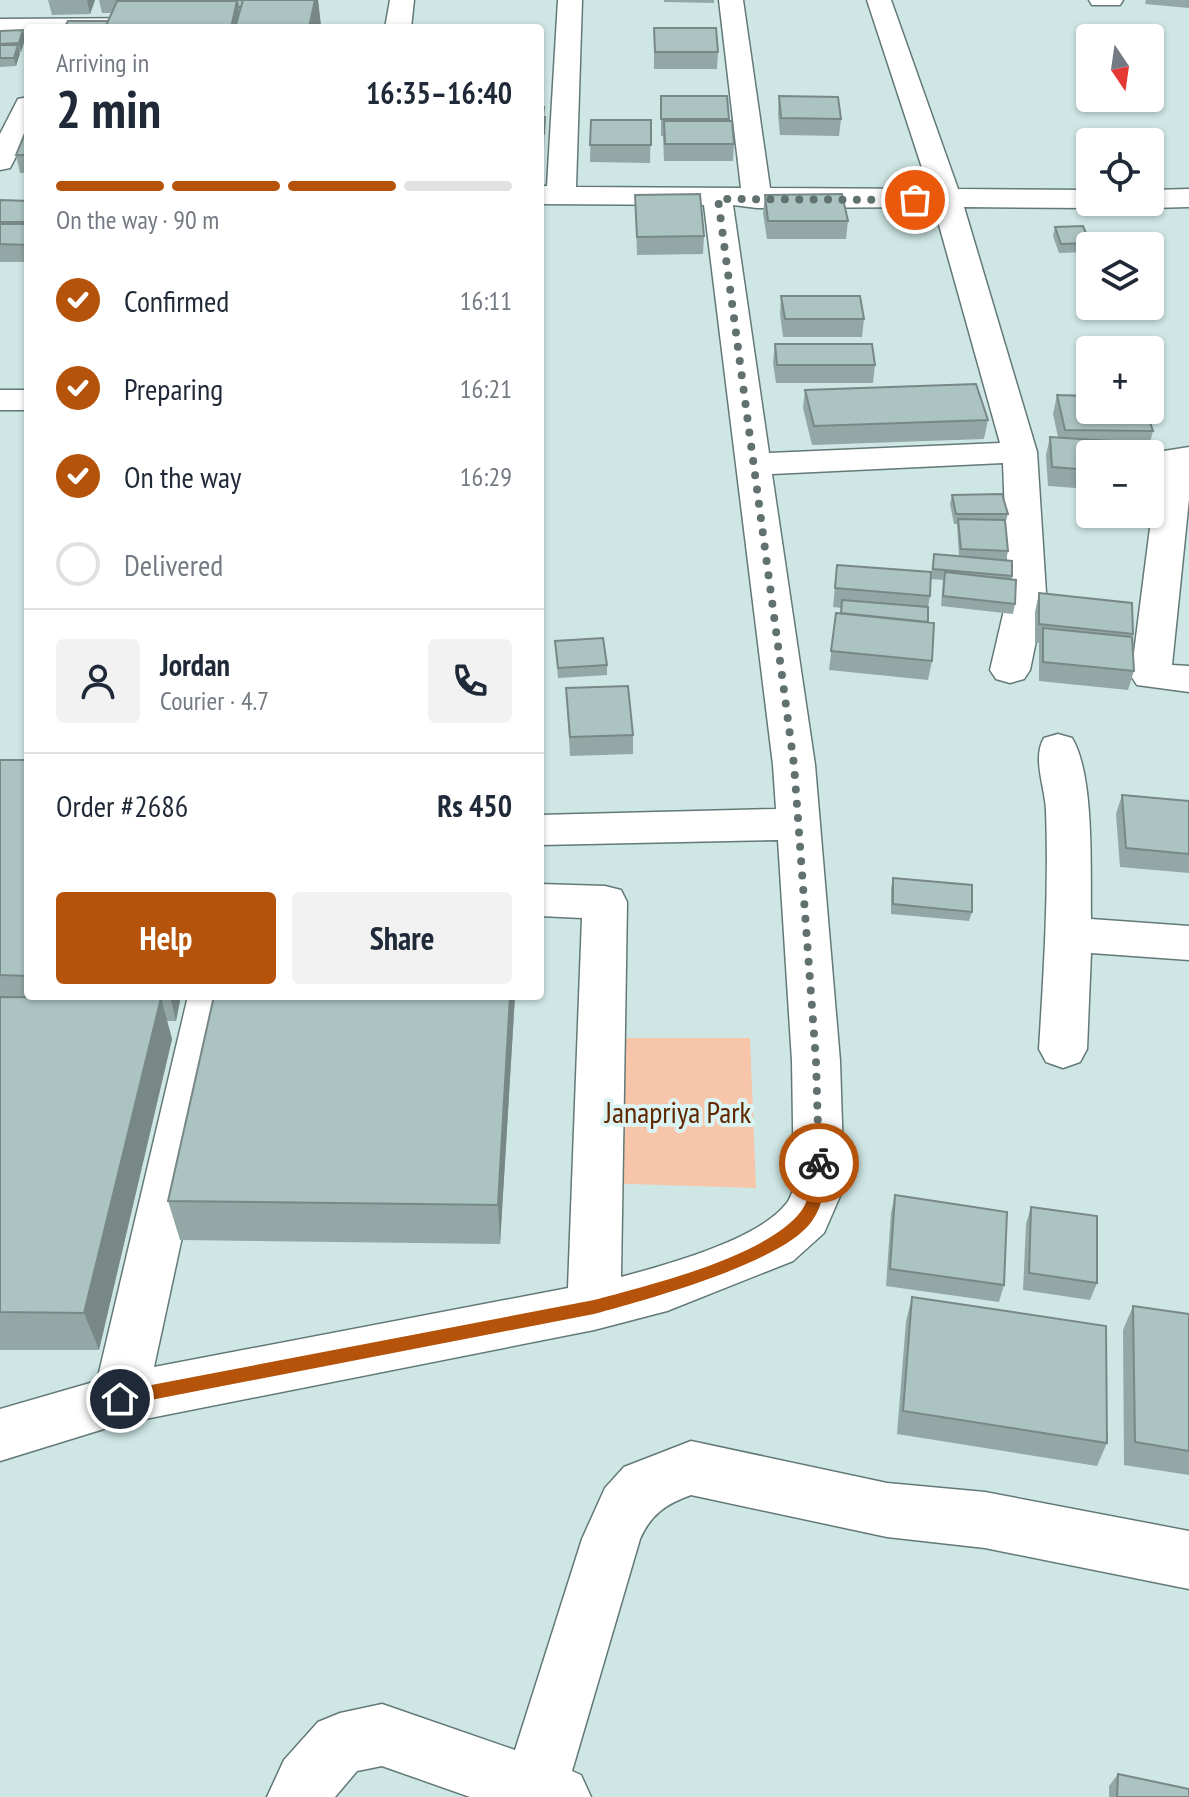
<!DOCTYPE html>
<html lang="en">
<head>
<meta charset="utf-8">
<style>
	:root { --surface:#fff; --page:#f2f2f3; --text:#1f2937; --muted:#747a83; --line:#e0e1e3; --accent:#b45309 }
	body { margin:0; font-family:"PT Sans Narrow",sans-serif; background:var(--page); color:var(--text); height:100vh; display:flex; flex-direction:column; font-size:30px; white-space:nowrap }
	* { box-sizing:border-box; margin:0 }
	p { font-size:26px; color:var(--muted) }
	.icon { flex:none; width:44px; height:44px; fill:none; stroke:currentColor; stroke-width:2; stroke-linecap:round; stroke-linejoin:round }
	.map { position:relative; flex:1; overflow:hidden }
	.sheet { position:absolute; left:24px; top:24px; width:520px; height:976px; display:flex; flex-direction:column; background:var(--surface); border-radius:8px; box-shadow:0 2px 6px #0004 }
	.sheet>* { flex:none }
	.needle { width:52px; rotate:167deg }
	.controls { position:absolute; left:1076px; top:24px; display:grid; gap:16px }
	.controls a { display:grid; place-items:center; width:88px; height:88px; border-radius:8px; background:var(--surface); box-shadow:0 2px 6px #0004; font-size:40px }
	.pin { position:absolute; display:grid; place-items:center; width:68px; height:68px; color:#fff; margin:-34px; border:4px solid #fff; border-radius:50%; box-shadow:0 2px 8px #0007 }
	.courier { position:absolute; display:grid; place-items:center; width:80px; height:80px; margin:-40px; border:6px solid #b45309; border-radius:50%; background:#fff; color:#222; box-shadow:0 2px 10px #0007 }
	.headline em { font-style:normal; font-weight:600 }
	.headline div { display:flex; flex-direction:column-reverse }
	.headline { display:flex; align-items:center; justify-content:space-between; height:136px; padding:0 32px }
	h1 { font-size:52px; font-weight:600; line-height:60px }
	.bar { display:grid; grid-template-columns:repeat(4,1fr); gap:12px 8px; align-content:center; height:96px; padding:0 32px }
	.bar i { height:10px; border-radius:6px; background:var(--line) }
	.bar .on { background:var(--accent) }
	.bar p { grid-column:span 4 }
	.line { display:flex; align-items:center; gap:20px; padding:0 32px; border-top:2px solid var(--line) }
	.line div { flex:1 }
	.round { display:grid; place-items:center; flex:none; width:84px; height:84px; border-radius:8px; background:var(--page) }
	ol { padding:0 32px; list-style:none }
	li { display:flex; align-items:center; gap:24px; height:88px }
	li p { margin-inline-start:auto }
	li .icon { padding:8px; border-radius:50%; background:var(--accent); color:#fff; stroke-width:4 }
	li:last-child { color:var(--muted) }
	li i { width:44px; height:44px; border:4px solid var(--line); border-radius:50% }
	.action { display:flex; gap:16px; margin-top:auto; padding:16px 32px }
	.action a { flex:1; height:92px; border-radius:8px; background:var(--accent); color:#fff; font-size:32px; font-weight:600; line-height:92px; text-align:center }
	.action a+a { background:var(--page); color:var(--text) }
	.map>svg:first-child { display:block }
</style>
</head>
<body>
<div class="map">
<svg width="1189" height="1797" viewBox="0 0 1189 1797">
	<rect width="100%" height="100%" fill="#cee7e5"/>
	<!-- green -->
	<path fill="#f7c5aa" d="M603 1038H750L756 1188 598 1183Z"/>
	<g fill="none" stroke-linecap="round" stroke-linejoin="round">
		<defs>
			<path id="minor" d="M163 0H187L181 28H28V34L0 35V19L159 18Z
				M390 0H414L411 28H385Z
				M558 0H582L576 187 741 188 719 0H743L770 188 929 189 867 0H891L958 189 1090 190V202H1102L1090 208 964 207 1037 452 1046 593 1030 670 1024 679 1010 683 996 679 990 670 1008 593 1003 463 772 474 815 765 840 1061 844 1187 824 1233 793 1261 667 1311 594 1330 120 1424 0 1461V1409L97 1381 188 996H234L154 1367 568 1288 582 918 540 916V884L605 886 621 890 627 902 621 1277C665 1265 758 1240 786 1204 790 1200 792 1192 794 1187L792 1061 778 840 540 845V815L776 809 773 765 704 205 540 204V186H547ZM733 205 757 208 934 207 1000 443 769 453Z
				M1089 0H1123L1120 5H1092Z
				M28 97V133L10 168 0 170V134L18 99Z
				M1189 189V207L1150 208 1138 202H1150V190Z
				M0 390H28V410H0Z
				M1189 447V499L1172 665 1189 666V692L1137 685 1131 676 1159 458 1164 451Z
				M1058 734 1072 738C1095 776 1090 872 1091 919L1189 926V960L1091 953 1087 1049 1080 1062 1063 1068 1046 1062 1039 1049C1044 969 1049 890 1046 810 1045 787 1032 758 1044 738Z
				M691 1441 887 1483 985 1492 1189 1531V1589L985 1548 887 1537 691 1495C666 1504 651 1514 640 1539L572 1771 581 1775 591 1797H470L382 1766 357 1771 335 1797H267L284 1760 318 1722 340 1713 382 1704 515 1750 582 1539 605 1488 624 1467Z"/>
		</defs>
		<!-- minor casing -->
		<use href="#minor" stroke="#627977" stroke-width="3"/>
		<!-- minor -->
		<use href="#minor" fill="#fff" fill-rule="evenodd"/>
	</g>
	<!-- wall -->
	<path fill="#93a8a6" d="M48 0H95L90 14 52 15Z
		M99 0H161L160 1 318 0 321 26V28H64L108 21 112 13H102Z
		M664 0H714V3L664 2Z
		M1146 0H1189V8L1145 4Z
		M654 28 718 52 717 69H654Z
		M23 30 25 39 21 52H20L16 66 0 67V31Z
		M661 96H727L729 121 734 144 733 161H664L663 136H661Z
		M779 96 841 119 839 136 780 135 778 114Z
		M540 107 544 117H545L544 152H540Z
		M591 120H651L650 163 590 162Z
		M28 126V173H20L16 155Z
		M635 195 704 236 703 254 637 255Z
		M765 195 848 221 846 239H767L763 213Z
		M28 201V262H0V202Z
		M1055 227 1090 243 1088 252 1059 253 1053 236Z
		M781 296 864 319 862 337H783L780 314Z
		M775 344 875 365 873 383H776L773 363Z
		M805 390 988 420 984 439 812 445 803 408Z
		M1057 395 1153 431 1148 450 1090 454V489L1048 486 1046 455 1050 437H1058L1053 414Z
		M952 495 1008 514 1005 524 1008 551 1006 561 1012 576V579L1015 604 1013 614 941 606 943 580 931 579 932 564 934 554 959 557 957 524H954L950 504Z
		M837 565 930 596 928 607V622L932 661 928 680 829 670 836 613H840L841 608 833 607Z
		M1039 593 1133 634 1134 671 1128 690 1039 681V643H1035V612Z
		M555 641 607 665V675L558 678Z
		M566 688 633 735V754L570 756Z
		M0 760H28V996H181L176 1021H167L172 1039 99 1350H0Z
		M1122 795 1189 801V873L1120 867 1116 814Z
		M893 878 972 912 969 921 891 914V888Z
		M515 996 500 1244 180 1240 168 1201Z
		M895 1195 1004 1285 999 1302 886 1286 891 1213Z
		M1031 1207 1097 1283 1090 1300 1023 1290 1026 1224Z
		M912 1297 1107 1443 1097 1466 897 1434 906 1321Z
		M1133 1306 1189 1314V1475L1124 1465 1123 1330Z
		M1118 1774 1189 1797H1109V1786Z"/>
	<!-- shaded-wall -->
	<path fill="#788887" d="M87 0H95L90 14Z
		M315 0H318L321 26V28H309Z
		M237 1 241 28H231Z
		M23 30 25 39 21 52 19 43Z
		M18 45 20 54 16 66 14 58Z
		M170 996H181L176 1021Z
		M510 996H515L500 1244 498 1205Z
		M161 998 172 1039 99 1350 84 1313Z"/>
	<!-- building -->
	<path fill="#abc3c1" stroke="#788887" stroke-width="2" d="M194 0H243L241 7H238L237 1Z
		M243 0H315L309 27 235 28Z
		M117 1H237L231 28H105Z
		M68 21H108L105 28H64Z
		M654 28H716L718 52H655Z
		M23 30 19 43 0 44V31Z
		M0 45H18L14 58H0Z
		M661 96H727L729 119H661Z
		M779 96 838 97 841 119 781 118Z
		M540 107H544L543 117H540Z
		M540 117H545L544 134H540Z
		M591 120H651V145H590Z
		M664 121H732L734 144H665Z
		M28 126V155H16Z
		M700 194 704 236 637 237 635 195Z
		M842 194 848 221H768L765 195Z
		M1 200 28 201V222H0V202Z
		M0 224H28V245L0 244Z
		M1083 226 1090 243 1061 244 1055 227Z
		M781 296H860L864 319H785Z
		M775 344H872L875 365H777Z
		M976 384 988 420 814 426 805 390Z
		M1057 395 1090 396V410H1146L1153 431 1065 430Z
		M1050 437 1141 443 1142 454H1090V470L1052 467Z
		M1002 494 1008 514H956L952 495Z
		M958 519 1005 520 1008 551 961 549Z
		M934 554 1012 561V576L933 569Z
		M837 565 931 572 930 596 835 588Z
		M945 572 1016 580 1015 604 943 596Z
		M1039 593 1132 603 1133 634 1039 624Z
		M842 600 928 607V622L841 613Z
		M836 613 934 623 932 661 831 651Z
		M1043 628 1132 637 1134 671 1043 662Z
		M603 638 607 665 558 668 555 641Z
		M628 686 633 735 570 737 566 688Z
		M0 760H28V976L0 975Z
		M1122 795 1189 801V854L1126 848Z
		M893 878 972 885V912L893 904Z
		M214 996H510L498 1205 168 1201Z
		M0 997 161 998 84 1313 0 1312Z
		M895 1195 1007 1212 1004 1285 890 1269Z
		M1031 1207 1097 1216V1283L1029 1273Z
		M912 1297 1106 1326 1107 1443 903 1411Z
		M1133 1306 1189 1314V1451L1135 1442Z
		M1118 1774 1189 1789V1797H1117Z"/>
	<!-- route -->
	<path fill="#b45309" d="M819 1156 826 1163C826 1183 824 1204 812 1221 783 1263 645 1300 594 1314L120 1406 112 1399 120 1391 594 1300C650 1285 760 1258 798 1215 811 1201 812 1180 811 1163Z"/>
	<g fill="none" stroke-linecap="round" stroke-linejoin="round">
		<!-- done -->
		<path stroke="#61716f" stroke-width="8" stroke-dasharray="0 14.4" d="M819 1163 816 1061 794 765 718 199 915 200"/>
	</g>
	<g text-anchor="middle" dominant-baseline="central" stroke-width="8" stroke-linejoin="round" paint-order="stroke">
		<!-- park labels -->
		<g font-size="30" fill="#602800" stroke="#dbf4f3">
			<text x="678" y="1111">Janapriya Park</text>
		</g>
	</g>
</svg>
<div class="controls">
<a><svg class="needle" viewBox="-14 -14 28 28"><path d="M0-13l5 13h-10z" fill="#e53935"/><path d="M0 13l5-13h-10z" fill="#747a83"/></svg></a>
<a><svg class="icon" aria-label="locate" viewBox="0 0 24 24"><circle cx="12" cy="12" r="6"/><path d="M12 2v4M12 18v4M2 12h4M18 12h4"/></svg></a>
<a><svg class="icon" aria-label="layers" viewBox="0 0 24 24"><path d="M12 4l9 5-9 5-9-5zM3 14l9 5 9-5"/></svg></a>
<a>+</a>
<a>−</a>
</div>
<div class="pin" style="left:915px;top:200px;background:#ea580c"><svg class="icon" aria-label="bag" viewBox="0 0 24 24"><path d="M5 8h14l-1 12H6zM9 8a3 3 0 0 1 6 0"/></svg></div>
<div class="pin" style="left:120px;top:1399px;background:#1f2937"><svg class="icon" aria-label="home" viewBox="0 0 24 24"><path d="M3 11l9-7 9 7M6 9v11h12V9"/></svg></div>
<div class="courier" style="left:819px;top:1163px"><svg class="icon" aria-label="bike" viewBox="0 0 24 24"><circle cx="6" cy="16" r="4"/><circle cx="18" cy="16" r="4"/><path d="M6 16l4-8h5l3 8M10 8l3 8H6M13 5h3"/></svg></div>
<section class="sheet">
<div class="headline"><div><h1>2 min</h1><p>Arriving in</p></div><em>16:35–16:40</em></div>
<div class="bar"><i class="on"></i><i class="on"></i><i class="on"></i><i></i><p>On the way · 90 m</p></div>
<ol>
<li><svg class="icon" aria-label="check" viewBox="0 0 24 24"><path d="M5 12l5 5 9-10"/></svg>Confirmed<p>16:11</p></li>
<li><svg class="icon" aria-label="check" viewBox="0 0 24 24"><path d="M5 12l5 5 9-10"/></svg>Preparing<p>16:21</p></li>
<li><svg class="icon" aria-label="check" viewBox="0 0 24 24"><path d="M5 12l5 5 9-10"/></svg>On the way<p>16:29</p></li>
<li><i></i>Delivered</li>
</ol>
<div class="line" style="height:144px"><a class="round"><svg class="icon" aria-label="person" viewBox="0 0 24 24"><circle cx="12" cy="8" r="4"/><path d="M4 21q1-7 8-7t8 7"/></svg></a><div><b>Jordan</b><p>Courier · 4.7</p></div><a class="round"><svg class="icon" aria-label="phone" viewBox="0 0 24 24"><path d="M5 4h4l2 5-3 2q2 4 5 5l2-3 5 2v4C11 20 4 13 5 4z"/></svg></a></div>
<div class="line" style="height:104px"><div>Order #2686</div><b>Rs 450</b></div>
<div class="action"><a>Help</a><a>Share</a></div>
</section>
</div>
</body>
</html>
